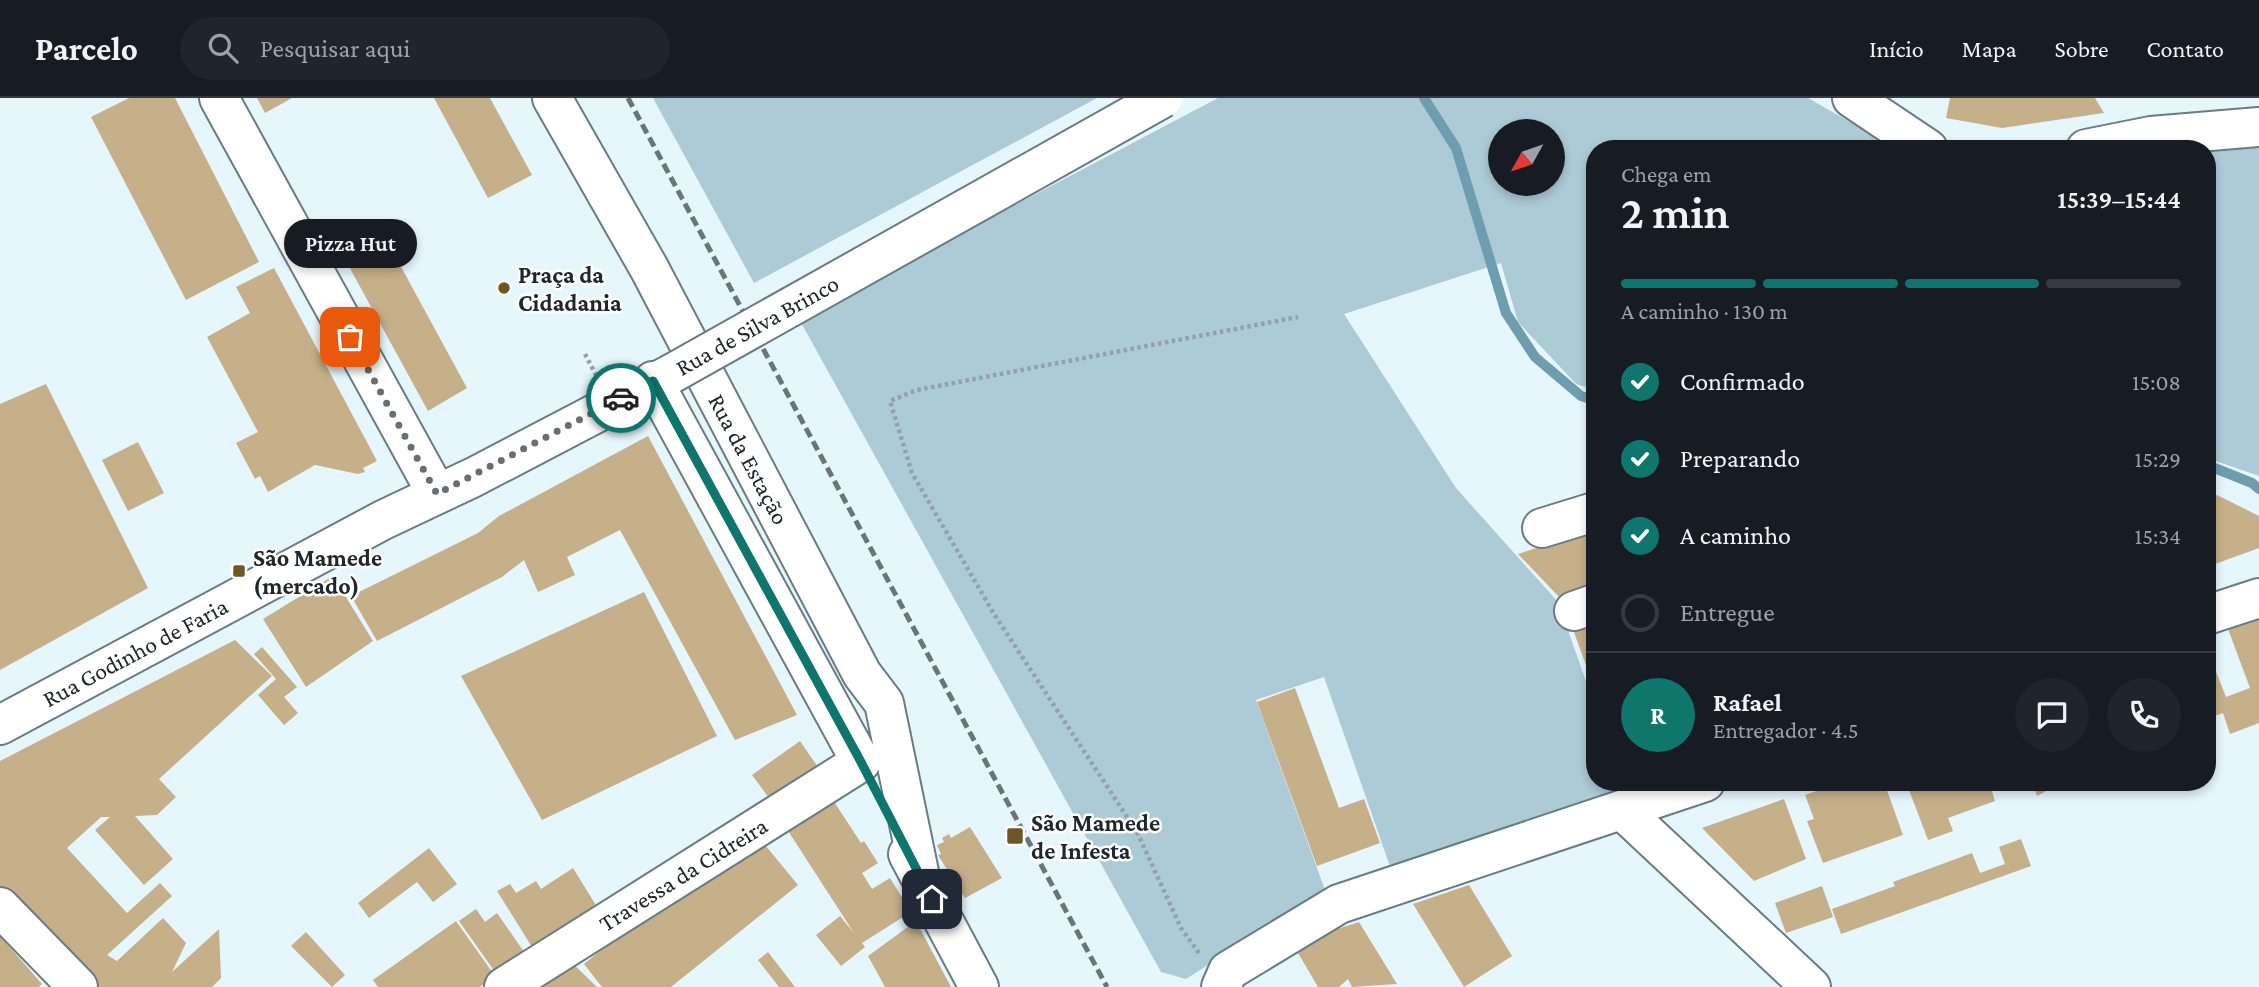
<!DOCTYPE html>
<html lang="pt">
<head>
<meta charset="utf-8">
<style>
	:root { --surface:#171b24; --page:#20242c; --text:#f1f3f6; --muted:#9ea1a6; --line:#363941; --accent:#0f766e }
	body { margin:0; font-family:"Crimson Pro",serif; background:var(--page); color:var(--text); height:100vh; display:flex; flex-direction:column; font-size:26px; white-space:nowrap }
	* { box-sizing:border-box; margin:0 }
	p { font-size:23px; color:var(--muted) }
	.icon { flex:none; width:38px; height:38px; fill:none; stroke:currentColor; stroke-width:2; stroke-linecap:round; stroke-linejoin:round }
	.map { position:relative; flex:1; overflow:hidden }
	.sheet { position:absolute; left:1586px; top:42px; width:630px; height:651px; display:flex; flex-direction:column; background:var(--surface); border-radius:28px; box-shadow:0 4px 10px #0003 }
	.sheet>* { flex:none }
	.needle { width:46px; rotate:230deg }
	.fabs { position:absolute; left:1488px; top:21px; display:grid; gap:14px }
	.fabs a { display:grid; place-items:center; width:77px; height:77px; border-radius:50%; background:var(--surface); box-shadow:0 4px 10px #0003; font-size:35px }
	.pin { position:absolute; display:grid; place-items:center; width:60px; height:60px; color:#fff; margin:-30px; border-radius:14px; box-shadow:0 4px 10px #0006 }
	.courier { position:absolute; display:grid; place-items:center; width:70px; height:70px; margin:-35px; border:5px solid #0f766e; border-radius:50%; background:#fff; color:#222; box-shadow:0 2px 9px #0007 }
	.bubble { position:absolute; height:49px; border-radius:24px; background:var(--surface); box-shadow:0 4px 10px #0003; font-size:23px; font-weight:600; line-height:49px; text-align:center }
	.head em { font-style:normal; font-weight:600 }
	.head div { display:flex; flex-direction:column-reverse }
	.head { display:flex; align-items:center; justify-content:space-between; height:119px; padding:0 35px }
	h1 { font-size:46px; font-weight:600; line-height:52px }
	.bar { display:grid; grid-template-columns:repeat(4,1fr); gap:10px 7px; align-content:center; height:84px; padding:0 35px }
	.bar i { height:9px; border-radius:5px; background:var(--line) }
	.bar .selected { background:var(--accent) }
	.bar p { grid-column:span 4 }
	.line { display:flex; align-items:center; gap:18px; padding:0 35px; border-top:2px solid var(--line) }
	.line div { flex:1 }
	.round { display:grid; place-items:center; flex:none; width:74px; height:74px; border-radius:37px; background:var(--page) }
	ol { padding:0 35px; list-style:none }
	li { display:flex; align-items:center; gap:21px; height:77px }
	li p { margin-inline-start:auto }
	li .icon { padding:7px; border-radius:50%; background:var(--accent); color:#fff; stroke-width:4 }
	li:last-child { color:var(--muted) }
	li i { width:38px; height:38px; border:4px solid var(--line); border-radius:50% }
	header { display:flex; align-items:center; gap:42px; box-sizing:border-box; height:98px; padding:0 35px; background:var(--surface); border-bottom:2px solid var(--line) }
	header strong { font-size:33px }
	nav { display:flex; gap:38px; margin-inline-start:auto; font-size:24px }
	.search { width:490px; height:63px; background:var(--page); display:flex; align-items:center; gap:18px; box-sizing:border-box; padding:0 24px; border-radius:38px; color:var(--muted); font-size:26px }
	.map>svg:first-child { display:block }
</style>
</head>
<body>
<header>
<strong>Parcelo</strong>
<div class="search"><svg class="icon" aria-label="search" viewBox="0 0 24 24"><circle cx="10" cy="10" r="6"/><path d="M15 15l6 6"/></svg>Pesquisar aqui</div>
<nav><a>Início</a><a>Mapa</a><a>Sobre</a><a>Contato</a></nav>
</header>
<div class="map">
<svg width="2259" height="889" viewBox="0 0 2259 889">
	<rect width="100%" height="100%" fill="#e6f6fd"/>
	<!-- green -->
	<path fill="#adcad7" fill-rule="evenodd" d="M653 0H1097L754 185Z
		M1218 0H1808L1897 51H1594V292L1576 286 1518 224 1501 165 1344 216 1456 390 1558 504 1594 606V684H1622L1624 689 1393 777 1324 579 1256 602 1325 792 1186 881 1161 874 799 221ZM1500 33H1552V86H1500Z
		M2259 40V378L2207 360V51Z"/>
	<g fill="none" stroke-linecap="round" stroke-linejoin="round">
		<!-- stream -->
		<path stroke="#6f9db0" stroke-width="10" d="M1424 0 1456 50 1506 215 1535 259 1581 298 1594 302
			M2207 367 2252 385 2259 391"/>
	</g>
	<!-- building -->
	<path fill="#c5b08a" d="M129 0H175L259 164 186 202 91 19Z
		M257 0H292L265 15Z
		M434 0H490L532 77 488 100Z
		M1950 0H2095L2104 15 2002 30 1946 20Z
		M375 121 467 290 428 313 335 143Z
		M274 170 377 363 363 370 365 374 358 376 315 367 268 394 260 378 255 381 236 345 258 334 207 239 250 215 236 189Z
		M46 286 148 490 0 572V306Z
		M648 338 797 617 735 642 620 432 567 459 575 477 538 494 524 462 502 479 377 543 351 498 478 435 499 418Z
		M138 344 164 395 128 413 102 362Z
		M2217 397 2259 418V450L2207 469V398Z
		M1594 432V488L1560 500 1518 456Z
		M333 478 373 543 306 589 263 521Z
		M644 494 717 638 542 722 461 578Z
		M1594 517V579L1591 581 1571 526Z
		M2259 519V625L2230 636 2223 615 2207 621V551L2226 599 2250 590 2228 531Z
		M235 542 272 578 159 681 176 699 157 717 135 718 173 761 144 787 95 732 110 719H101L67 750 127 815 160 785 172 798 107 857 117 863 163 820 186 845 172 874 219 831 221 880 212 889H97L7 790 3 793 0 790V663Z
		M262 549 297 589 284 599 298 615 284 627 258 597 276 581 254 556Z
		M1295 590 1339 710 1364 701 1380 745 1317 768 1257 604Z
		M800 643 822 675 775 708 752 677Z
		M1842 684H1884L1903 737 1823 765 1807 723 1814 721 1805 697Z
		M1906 684H1989L1995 703 1948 720 1953 733 1928 742Z
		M2032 684H2063L2037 698Z
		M829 696 861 745 864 743 878 765 862 775 872 791 890 780 911 814 862 845 865 849 841 868 816 837 840 818 854 835 783 725Z
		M1784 701 1806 761 1754 783 1702 730Z
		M970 729 1002 780 965 800 938 757 941 756 937 747 944 744 942 740 949 736 951 740Z
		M756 736 798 787 671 889H602L584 866 685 784Z
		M2021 741 2031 768 1841 836 1832 811 1895 788 1893 784 1972 755 1980 775 2005 766 1999 749Z
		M429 750 457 786 433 804 417 784 369 820 358 805Z
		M573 770 602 817 537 857 497 793 510 786 516 795 536 783 541 791Z
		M1469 787 1512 858 1464 889 1413 806Z
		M1822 788 1833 819 1786 835 1775 805Z
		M476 811 485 824 497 815 531 864 502 884 459 823Z
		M456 823 495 878 480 889H378L373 882Z
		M916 823 951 889H885L868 858Z
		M1359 824 1397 886 1352 889 1348 881 1339 889H1318L1298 855 1322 836Z
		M306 834 345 877 332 889 291 848Z
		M0 838 42 886 39 889H0Z
		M768 854 795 889H779L758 862Z
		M565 858 597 889H534Z"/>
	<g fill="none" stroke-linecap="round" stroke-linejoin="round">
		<defs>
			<path id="minor" d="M219 0 437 396
				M552 0 649 170 862 576 884 605 920 779
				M1852 0 1928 51
				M2086 51 2151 38 2259 29
				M1542 430 1594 414
				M1574 513 1594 506
				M2207 517 2259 500
				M1622 712 1811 889
				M908 756 979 889
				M0 809 78 889
				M504 889 861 664 653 283
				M1221 889 1228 873 1339 806 1705 684"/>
			<path id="major" d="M0 627 383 422 474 379 671 276"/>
		</defs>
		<!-- minor casing -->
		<use href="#minor" stroke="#6a7b83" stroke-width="42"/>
		<!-- major casing -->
		<use href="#major" stroke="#6a7b83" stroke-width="42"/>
		<!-- path -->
		<path stroke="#95a1a6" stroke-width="4.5" stroke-dasharray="3.5 3.5" stroke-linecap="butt" d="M585 256 596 277
			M1199 855 1181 830 1137 734 994 516 912 375 890 303 917 292 1298 219"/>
		<!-- minor -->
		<use href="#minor" stroke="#fff" stroke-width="38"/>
		<!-- major -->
		<use href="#major" stroke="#fff" stroke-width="38"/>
		<!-- rail -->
		<path stroke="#6a7479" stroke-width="5" stroke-dasharray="10 5" stroke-linecap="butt" d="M628 0 1107 889"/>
		<defs>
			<path id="major-bridge" d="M671 276 1163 0"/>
		</defs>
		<!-- major-bridge casing -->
		<use href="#major-bridge" stroke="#6a7b83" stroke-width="42" stroke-linecap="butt"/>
		<!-- major-bridge -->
		<use href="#major-bridge" stroke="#fff" stroke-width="38"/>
	</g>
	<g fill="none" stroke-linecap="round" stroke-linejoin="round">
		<!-- done -->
		<path stroke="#656f74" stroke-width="7" stroke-dasharray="0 12.6" d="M350 239 437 396 621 300"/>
		<!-- route -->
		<path stroke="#0f766e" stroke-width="9" d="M621 300 653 283 861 664 932 801"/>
	</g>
	<!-- markers -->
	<g fill="#6e5727" stroke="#fff" stroke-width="2.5">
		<circle cx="504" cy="190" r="7"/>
		<rect x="232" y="466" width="14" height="14" rx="3.5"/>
		<rect x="1006" y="729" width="18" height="18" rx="3.5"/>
	</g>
	<g text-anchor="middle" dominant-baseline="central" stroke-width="5" stroke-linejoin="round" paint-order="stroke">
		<!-- poi labels -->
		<g font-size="24" font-weight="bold" fill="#20272a" stroke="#fff" text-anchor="start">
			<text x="518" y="176">Praça da<tspan x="518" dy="28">Cidadania</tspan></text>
			<text x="253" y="459">São Mamede<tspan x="253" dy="28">(mercado)</tspan></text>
			<text x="1031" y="724">São Mamede<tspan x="1031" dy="28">de Infesta</tspan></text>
		</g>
		<!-- street labels -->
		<g font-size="24" fill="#20272a" stroke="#fff">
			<text transform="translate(757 227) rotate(-29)">Rua de Silva Brinco</text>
			<text transform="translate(749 361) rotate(62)">Rua da Estação</text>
			<text transform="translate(135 554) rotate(-28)">Rua Godinho de Faria</text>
			<text transform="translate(683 776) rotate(-32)">Travessa da Cidreira</text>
		</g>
	</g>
</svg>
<div class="fabs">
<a><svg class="needle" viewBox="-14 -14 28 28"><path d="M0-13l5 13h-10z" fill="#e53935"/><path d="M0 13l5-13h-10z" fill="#9ea1a6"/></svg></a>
</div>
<div class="pin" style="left:350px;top:239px;background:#ea580c"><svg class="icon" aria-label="bag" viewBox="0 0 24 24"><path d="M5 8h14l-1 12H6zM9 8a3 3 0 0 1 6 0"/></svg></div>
<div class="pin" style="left:932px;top:801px;background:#1f2937"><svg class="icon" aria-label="home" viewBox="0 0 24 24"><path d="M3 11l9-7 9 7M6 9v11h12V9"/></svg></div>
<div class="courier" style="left:621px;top:300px"><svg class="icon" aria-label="car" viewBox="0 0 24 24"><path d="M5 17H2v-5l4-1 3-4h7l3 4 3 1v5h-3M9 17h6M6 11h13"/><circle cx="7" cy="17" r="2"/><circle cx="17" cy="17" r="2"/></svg></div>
<div class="bubble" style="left:284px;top:121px;width:133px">Pizza Hut</div>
<section class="sheet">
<div class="head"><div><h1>2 min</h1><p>Chega em</p></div><em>15:39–15:44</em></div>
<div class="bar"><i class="selected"></i><i class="selected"></i><i class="selected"></i><i></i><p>A caminho · 130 m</p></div>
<ol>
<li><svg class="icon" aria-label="check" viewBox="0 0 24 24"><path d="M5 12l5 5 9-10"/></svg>Confirmado<p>15:08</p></li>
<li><svg class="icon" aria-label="check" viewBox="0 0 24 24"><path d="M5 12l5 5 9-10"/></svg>Preparando<p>15:29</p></li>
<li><svg class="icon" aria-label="check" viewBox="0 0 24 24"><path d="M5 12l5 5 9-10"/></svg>A caminho<p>15:34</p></li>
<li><i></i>Entregue</li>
</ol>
<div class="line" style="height:126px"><b class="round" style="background:var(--accent);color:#fff">R</b><div><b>Rafael</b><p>Entregador · 4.5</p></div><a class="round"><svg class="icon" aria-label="chat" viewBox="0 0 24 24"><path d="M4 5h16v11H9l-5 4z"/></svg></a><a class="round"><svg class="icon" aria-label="phone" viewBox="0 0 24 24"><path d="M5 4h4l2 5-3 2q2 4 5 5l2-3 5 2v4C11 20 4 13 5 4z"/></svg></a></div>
</section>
</div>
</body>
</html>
